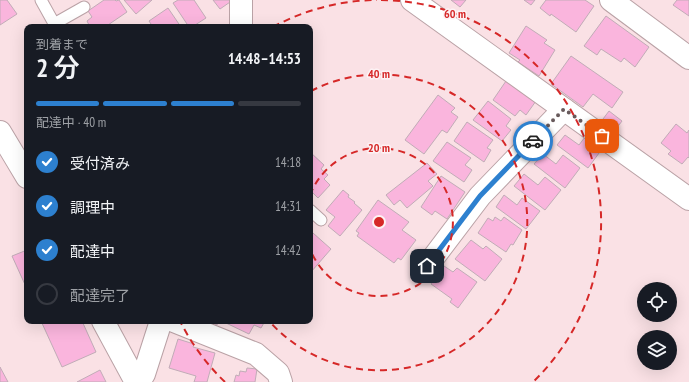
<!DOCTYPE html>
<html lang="ja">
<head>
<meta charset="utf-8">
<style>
	:root { --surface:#171b24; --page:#20242c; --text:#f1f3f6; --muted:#9ea1a6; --line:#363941; --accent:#2d80cf }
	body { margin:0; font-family:"PT Sans Narrow","Noto Sans JP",sans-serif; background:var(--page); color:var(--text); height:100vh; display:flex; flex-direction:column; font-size:15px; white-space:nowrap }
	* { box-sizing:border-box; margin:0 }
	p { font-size:13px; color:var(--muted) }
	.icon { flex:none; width:22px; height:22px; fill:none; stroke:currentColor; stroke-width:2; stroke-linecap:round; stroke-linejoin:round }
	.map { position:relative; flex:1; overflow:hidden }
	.panel { position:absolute; left:24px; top:24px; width:289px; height:300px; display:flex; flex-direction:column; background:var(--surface); border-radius:8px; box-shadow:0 4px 16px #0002 }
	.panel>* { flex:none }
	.tools { position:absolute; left:637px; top:282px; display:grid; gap:8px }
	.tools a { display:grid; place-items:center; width:40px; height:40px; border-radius:50%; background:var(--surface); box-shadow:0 4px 16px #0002; font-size:20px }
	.pin { position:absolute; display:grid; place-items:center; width:34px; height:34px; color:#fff; margin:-17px; border-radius:8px; box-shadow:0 2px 6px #0006 }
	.courier { position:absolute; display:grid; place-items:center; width:40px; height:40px; margin:-20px; border:3px solid #2d80cf; border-radius:50%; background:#fff; color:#222; box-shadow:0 1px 5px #0007 }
	.overview em { font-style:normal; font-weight:600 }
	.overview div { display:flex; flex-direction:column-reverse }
	.overview { display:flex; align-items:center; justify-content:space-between; height:68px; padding:0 12px }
	h1 { font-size:26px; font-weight:600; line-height:30px }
	.bar { display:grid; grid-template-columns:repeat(4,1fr); gap:6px 4px; align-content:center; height:48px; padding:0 12px }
	.bar i { height:5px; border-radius:3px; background:var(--line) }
	.bar .selected { background:var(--accent) }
	.bar p { grid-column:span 4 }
	ol { padding:0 12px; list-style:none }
	li { display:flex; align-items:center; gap:12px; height:44px }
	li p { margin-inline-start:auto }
	li .icon { padding:4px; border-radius:50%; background:var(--accent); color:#fff; stroke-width:4 }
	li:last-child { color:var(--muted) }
	li i { width:22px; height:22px; border:2px solid var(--line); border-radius:50% }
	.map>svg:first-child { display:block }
</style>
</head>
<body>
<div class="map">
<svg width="689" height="382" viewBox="0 0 689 382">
	<rect width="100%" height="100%" fill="#fae1e5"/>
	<!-- building -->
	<path fill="#fab5dd" stroke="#c1acb7" d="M0 0H7L17 14 0 25Z
		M104 0H115L116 1 119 0 127 12 105 27H90L87 21 92 17 88 11Z
		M124 0H152L136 14Z
		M178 0H194L206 18 192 27H189L173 3Z
		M213 0H233L220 9Z
		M451 0H466L460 7Z
		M524 0H535L531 5Z
		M546 0H585L594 6 576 32 551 14 550 16 540 8Z
		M677 0H689V16L673 5Z
		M168 8 181 27H153L149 21Z
		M606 16 649 47 635 67 624 58 621 62 601 49 597 55 584 46Z
		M526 26 547 40 544 43 555 50 539 76 518 62 520 60 509 53Z
		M571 56 623 92 612 108 593 94 583 107 551 84Z
		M506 81 536 101 526 115 520 110 515 116 493 100Z
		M438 95 455 108 451 112 458 117 447 133 442 130 424 154 405 140Z
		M488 101 511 119 506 126 511 130 502 141 473 120Z
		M609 111 622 121 613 133 600 123Z
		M467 122 493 140 487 148 491 150 484 162 454 141Z
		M676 124 687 133 689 130V158L688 157 682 164 668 154 671 151 661 143Z
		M565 135 579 145 585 137 602 149 588 168 557 145Z
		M447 142 471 158 465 165 472 170 464 182 433 161Z
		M310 152 324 165 321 169 328 175 324 179 330 185 318 198 310 190Z
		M543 154 556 164 563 155 580 168 565 188 534 164Z
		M427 163 437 174 428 181 433 186 407 208 400 200 394 205 386 195Z
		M524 174 538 185 545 177 561 190 545 210 514 186Z
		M441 176 465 192 447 219 435 211 432 215 421 207Z
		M343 190 349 195 348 197 355 202 354 203 362 210 340 236 328 226 335 217 326 210Z
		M504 195 517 205 522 198 540 211 526 229 496 207Z
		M378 200 409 222 402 230 416 240 401 260 398 258 394 263 357 236 359 233 356 231Z
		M495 217 501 221 504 217 522 230 513 245 511 244 506 252 478 233 488 218 493 221Z
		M313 233 331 249 311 272 310 271V237Z
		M471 240 483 249 486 246 502 259 485 281 455 259Z
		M27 250V289L12 256Z
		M444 266 453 272 457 268 477 282 458 308 450 302 452 299 431 284Z
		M41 321H82L96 352 62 367Z
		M209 321H218L217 325Z
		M227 321H265L261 328 254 325 249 334 226 323Z
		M178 339 194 344 193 347 215 353 207 382H194L196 376 169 368Z
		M0 367 8 382H0Z
		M247 368 257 369 255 382H234L236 375 239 376 240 371 246 372Z
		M100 370 106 382H77Z"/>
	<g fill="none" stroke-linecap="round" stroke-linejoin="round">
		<defs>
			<path id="service" d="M41 0 56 27
				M54 24 84 7
				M310 210 321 220"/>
			<path id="minor" d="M412 0 689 199
				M611 0 689 58
				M241 27V0
				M0 132 27 177
				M427 266 480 196 564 109
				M103 321 136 382
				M174 321 256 354 278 373 281 382
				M139 382 144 374 161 321"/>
		</defs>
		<!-- service casing -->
		<use href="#service" stroke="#baa2a6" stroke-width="13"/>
		<!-- minor casing -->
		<use href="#minor" stroke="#baa2a6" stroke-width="24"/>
		<!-- service -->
		<use href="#service" stroke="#fff" stroke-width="11"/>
		<!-- minor -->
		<use href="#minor" stroke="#fff" stroke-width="22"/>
	</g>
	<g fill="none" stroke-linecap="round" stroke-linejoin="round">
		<!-- done -->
		<path stroke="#685a5c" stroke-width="4" stroke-dasharray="0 7.2" d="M533 141 564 109 602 136"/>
		<!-- route -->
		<path stroke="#2d80cf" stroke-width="5" d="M427 266 480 196 533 141"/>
	</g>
	<!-- distance rings -->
	<g fill="none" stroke="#d62828" stroke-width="2" stroke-dasharray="7 5">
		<path d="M310 195A74 74 0 1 1 310 249"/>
		<path d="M311 91A148 148 0 1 1 269 321"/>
		<path d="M225 382A222 222 0 0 1 180 321M273 27A222 222 0 0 1 377 0M381 0A222 222 0 0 1 533 382"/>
	</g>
	<circle cx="379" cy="222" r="6" fill="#d62828" stroke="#fdf2f4" stroke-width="2"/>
	<g font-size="12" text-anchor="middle" font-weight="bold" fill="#d62828" stroke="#fdf2f4" stroke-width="3" stroke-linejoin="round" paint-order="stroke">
		<text x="455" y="18">60 m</text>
		<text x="379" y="78">40 m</text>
		<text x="379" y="152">20 m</text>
	</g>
</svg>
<div class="tools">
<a><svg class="icon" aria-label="locate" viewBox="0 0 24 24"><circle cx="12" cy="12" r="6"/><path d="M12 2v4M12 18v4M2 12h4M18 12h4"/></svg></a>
<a><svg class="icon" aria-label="layers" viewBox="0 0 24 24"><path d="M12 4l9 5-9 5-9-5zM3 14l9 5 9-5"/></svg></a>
</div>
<div class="pin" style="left:602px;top:136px;background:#ea580c"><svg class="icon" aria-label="bag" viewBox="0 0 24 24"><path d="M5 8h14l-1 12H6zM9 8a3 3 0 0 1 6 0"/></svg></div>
<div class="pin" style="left:427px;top:266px;background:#1f2937"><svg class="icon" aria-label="home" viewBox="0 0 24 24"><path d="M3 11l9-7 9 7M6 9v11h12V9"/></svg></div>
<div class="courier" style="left:533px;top:141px"><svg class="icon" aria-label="car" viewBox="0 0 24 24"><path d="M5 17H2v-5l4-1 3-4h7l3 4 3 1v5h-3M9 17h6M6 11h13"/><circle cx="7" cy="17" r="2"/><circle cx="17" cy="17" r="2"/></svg></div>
<section class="panel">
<div class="overview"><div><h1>2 分</h1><p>到着まで</p></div><em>14:48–14:53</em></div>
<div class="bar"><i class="selected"></i><i class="selected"></i><i class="selected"></i><i></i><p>配達中 · 40 m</p></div>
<ol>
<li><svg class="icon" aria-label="check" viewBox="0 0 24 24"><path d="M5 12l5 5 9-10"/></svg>受付済み<p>14:18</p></li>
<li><svg class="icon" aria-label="check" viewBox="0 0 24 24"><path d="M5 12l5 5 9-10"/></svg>調理中<p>14:31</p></li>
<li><svg class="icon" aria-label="check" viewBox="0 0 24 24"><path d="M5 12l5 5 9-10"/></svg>配達中<p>14:42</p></li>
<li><i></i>配達完了</li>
</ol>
</section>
</div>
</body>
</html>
